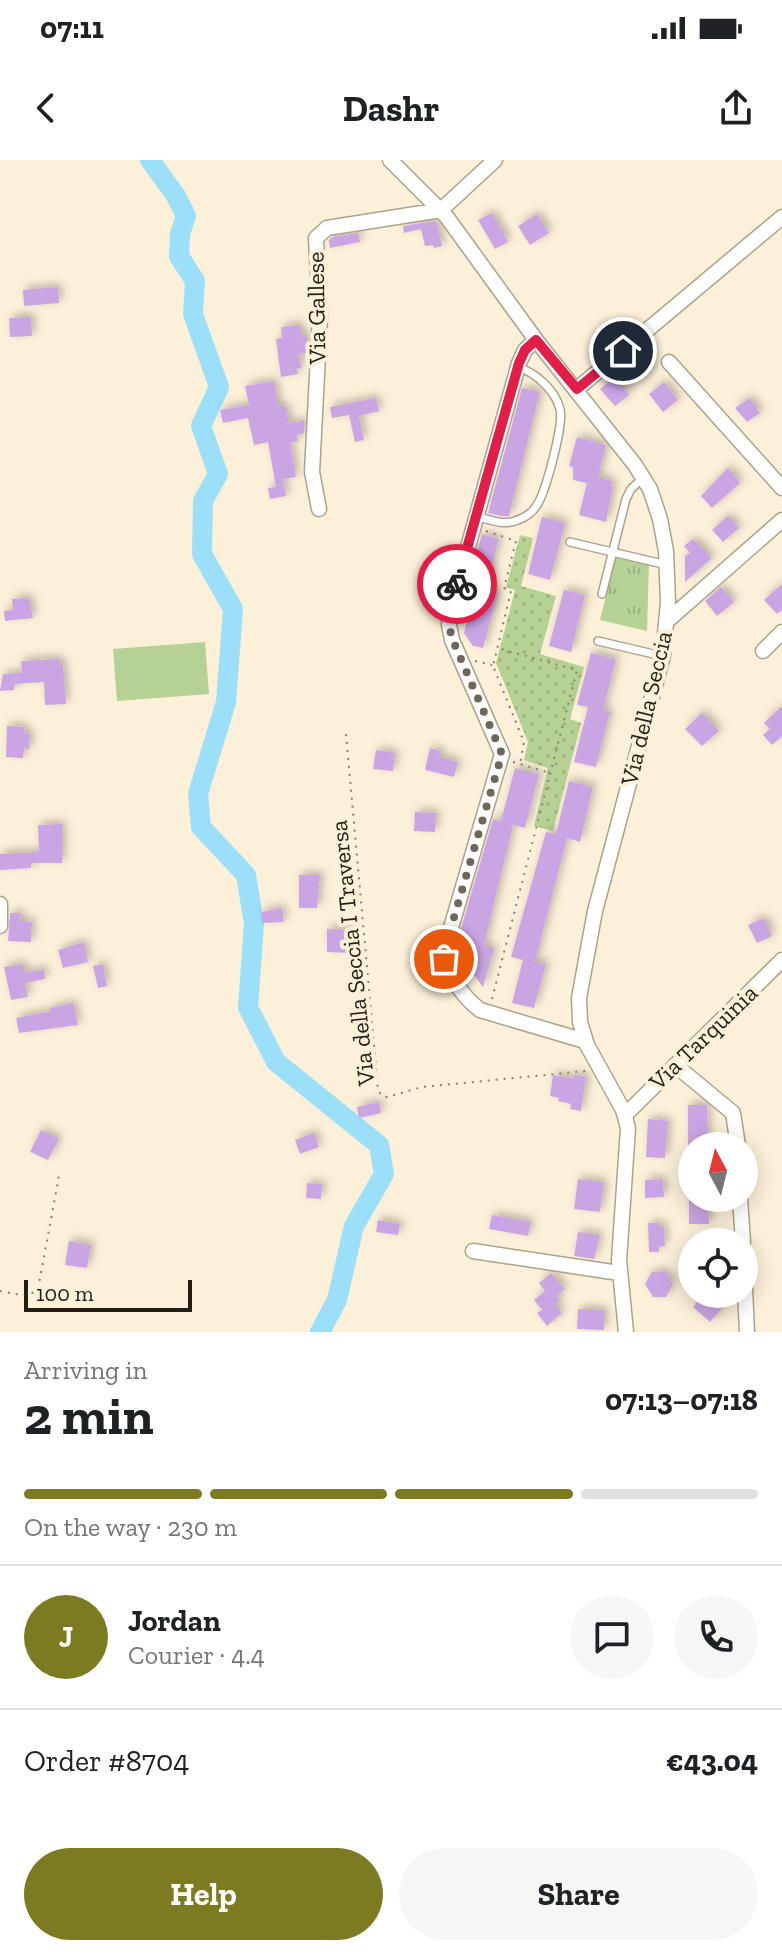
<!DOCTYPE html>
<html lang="en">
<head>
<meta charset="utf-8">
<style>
	:root { --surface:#fff; --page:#f6f6f6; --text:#202124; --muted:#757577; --line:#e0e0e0; --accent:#7d7b21 }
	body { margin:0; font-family:"Zilla Slab",serif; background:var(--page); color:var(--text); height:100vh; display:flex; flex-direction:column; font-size:30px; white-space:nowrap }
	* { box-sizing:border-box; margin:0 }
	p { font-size:26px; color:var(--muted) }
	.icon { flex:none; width:44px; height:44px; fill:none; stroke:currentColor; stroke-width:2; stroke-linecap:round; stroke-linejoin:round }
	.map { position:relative; height:1172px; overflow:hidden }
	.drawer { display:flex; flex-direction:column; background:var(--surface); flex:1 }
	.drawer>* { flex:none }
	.needle { width:52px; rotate:353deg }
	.fabs { position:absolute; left:678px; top:972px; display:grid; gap:16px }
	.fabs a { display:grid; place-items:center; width:80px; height:80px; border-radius:50%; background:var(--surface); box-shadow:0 4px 20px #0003; font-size:40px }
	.scale { position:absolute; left:24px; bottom:20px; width:168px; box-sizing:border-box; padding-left:8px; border:4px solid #231f16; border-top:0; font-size:22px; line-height:28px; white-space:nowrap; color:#231f16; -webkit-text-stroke:6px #fdf0d9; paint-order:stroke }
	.pin { position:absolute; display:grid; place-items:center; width:68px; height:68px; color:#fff; margin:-34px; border:4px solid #fff; border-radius:50%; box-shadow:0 2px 8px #0007 }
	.courier { position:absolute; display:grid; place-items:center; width:80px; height:80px; margin:-40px; border:6px solid #e11d48; border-radius:50%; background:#fff; color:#222; box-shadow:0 2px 10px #0007 }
	.overview em { font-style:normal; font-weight:700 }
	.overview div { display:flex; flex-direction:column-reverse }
	.overview { display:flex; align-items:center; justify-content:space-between; height:136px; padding:0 24px }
	h1 { font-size:52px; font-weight:700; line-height:60px }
	.bar { display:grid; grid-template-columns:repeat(4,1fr); gap:12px 8px; align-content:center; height:96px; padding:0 24px }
	.bar i { height:10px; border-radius:6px; background:var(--line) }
	.bar .active { background:var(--accent) }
	.bar p { grid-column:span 4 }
	.line { display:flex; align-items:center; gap:20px; padding:0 24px; border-top:2px solid var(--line) }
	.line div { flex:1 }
	.round { display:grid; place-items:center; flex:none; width:84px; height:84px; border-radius:42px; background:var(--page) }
	.button { display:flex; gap:16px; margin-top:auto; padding:16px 24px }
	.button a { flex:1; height:92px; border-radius:48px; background:var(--accent); color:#fff; font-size:32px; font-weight:700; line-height:92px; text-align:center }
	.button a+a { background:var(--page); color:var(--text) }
	.status { display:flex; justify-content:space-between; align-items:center; height:56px; padding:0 40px; background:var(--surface); direction:ltr }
	.status svg { height:22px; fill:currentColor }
	header { display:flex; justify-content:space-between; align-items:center; height:104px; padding:0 24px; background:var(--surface); font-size:36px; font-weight:700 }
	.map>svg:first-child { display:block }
</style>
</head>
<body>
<div class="status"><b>07:11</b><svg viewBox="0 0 49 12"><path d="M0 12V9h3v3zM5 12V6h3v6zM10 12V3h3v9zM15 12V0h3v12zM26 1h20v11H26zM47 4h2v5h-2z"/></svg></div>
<header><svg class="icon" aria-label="back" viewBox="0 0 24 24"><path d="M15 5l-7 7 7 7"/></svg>Dashr<svg class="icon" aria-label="share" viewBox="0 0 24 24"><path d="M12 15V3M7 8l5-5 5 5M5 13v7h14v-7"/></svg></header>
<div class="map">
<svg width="782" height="1172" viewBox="0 0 782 1172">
	<defs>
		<pattern id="grass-tufts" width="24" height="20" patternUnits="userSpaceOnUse" patternTransform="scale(2)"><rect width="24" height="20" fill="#b5d193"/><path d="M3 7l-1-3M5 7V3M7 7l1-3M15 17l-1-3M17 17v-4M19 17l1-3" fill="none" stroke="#9bb37e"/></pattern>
		<pattern id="park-dots" width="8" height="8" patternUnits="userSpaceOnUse" patternTransform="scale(2)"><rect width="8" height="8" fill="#b5d193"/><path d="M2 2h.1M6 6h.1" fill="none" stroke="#9bb37e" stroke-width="1.8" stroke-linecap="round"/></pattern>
		<filter id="shadow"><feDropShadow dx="3.5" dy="-3.5" stdDeviation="4" flood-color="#0004"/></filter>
	</defs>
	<rect width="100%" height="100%" fill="#fdf0d9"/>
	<!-- grass -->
	<path fill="url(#grass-tufts)" d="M616 395 649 403 647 471 600 460Z"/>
	<!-- park -->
	<path fill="url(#park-dots)" d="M520 375 533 378 521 426 556 436 540 494 584 507 570 559 581 563 553 671 534 666 548 608 524 600 528 582 496 503 515 430 506 427Z"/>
	<!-- pitch -->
	<path fill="#b5d193" d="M205 482 209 534 117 541 113 489Z"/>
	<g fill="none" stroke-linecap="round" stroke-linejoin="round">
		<!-- river -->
		<path stroke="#9bdff9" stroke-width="20" d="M150 0 176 36 186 56 180 74 179 96 195 121 193 154 219 227 201 266 218 314 203 341 202 394 233 449 226 542 198 634 201 667 246 715 254 764 248 847 276 902 379 985 384 1014 354 1066 337 1140 320 1172"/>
	</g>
	<!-- building -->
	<path fill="#caa5e4" filter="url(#shadow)" d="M492 53 508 82 495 89 478 60Z
		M537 54 549 73 530 85 518 66Z
		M436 61 442 86 434 88 433 85 425 86 421 69 404 73 403 66Z
		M358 73 360 82 330 88 329 80 332 77Z
		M58 127 59 143 24 146 23 130Z
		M31 157 32 176 10 177 9 158Z
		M300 165 302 177 307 176 308 193 299 194 301 208H297L298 214 281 217 276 179 282 178 281 167Z
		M639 193 651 208 637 219 626 204Z
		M614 218 629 235 615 246 600 229Z
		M274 221 278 247 285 245 289 264 304 260V273L297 275 298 281 290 283 296 317 283 319 286 336 270 339 268 328 276 327 268 282 254 285 248 258 223 263 220 250 249 245 245 226Z
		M664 222 678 240 663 252 649 234Z
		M522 228 540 232 509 356H501L488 353Z
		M376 238 379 251 359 256 364 280 355 282 349 255 332 258 330 247Z
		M750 238 760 253 747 262 735 248Z
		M577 277 606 285 598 317 612 321 611 326 613 327 606 362 579 355 587 323 573 320V307L569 306Z
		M728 308 740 323 712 348 701 336Z
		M728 356 739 368 723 382 712 370Z
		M542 357 565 363 550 420 528 414Z
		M482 374 499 379 486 429 498 433 483 488 473 486 464 473 476 429 467 427Z
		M693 379 712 398 685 422V396L690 393 684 386Z
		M782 424V450L777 454 764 440Z
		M721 427 734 442 717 456 705 441Z
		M564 430 585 435 571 492 549 486Z
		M29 438 33 458 5 461 4 451 13 450 12 439Z
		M591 493 616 499 603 550 610 552 596 607 574 602 588 547 577 545Z
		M59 499 60 505 63 504 66 544 45 545 44 522 14 524V530L0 531 3 514 22 513 21 501Z
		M782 546V576L772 585 763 575 770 569 764 563Z
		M702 553 719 571 702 586 685 569Z
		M7 566 25 567 24 573 30 574 29 589 24 588 23 598 6 597Z
		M430 588 441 591 439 597 458 602 454 617 425 610Z
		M376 590 395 593 393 611 373 609Z
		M515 608 539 614 525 668 513 665 484 785 494 788 483 827 455 789 493 659 501 661Z
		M569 621 593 627 580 682 567 678 535 802 546 804 534 848 512 843 523 800 511 797 546 672 556 674Z
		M415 652 436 653 435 672 414 671Z
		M62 664V703H31V708L0 710V694L39 692 38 665Z
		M299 715H320L317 748H299Z
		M282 748 284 762 262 763 261 752Z
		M10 753H21L20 761 32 762 31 782 8 781Z
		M764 758 772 776 757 783 748 765Z
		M327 769 351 770V793L327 792Z
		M84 782 88 802 63 808 58 790Z
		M23 804 25 813 44 809 45 819 25 823 28 837 11 840 4 807Z
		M103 804 107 826 98 828 93 806Z
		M73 843 78 865 19 873 16 858 51 851 50 848Z
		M553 915 573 918 574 915 586 916 581 951 570 949 571 944 558 941 559 938 550 936Z
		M379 942 381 953 359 958 357 947Z
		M688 945H707L708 986H688Z
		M648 959 668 961 665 998 646 997Z
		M41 970 59 979 48 1000 30 992Z
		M314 973 319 987 300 994 295 980Z
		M578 1019 604 1022 600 1052 574 1049Z
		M663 1019 664 1037 645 1038V1020Z
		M307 1023 322 1024 321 1039 306 1038Z
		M689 1038H708L709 1064H689Z
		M492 1055 531 1062 528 1076 489 1069Z
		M378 1060 400 1064 398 1075 376 1072Z
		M648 1063H659V1067H664L665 1086H659V1092H649Z
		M578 1072 600 1075 594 1099 574 1096Z
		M69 1081 91 1085 87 1108 65 1105Z
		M652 1112H666L673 1124 666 1137H653L645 1124Z
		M551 1113 565 1129 557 1135 560 1140 555 1144 562 1153 547 1166 537 1153 542 1150 534 1140 545 1131 539 1123Z
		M704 1134H729V1140L710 1162 693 1147Z
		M578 1149 604 1150V1170L577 1169Z"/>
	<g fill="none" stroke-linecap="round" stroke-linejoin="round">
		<defs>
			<path id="service" d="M476 356C490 360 504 366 518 360 526 357 533 352 537 345 546 331 564 264 560 249 555 230 536 213 518 207
				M570 382 667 405
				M602 434 626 339 631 329 643 318
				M598 481 662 496"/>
			<path id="minor" d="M390 0 446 56 536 180 635 305 650 329 660 359 666 391 668 442 663 496 595 751 579 838 580 862 587 885 623 950 628 968 619 1100 626 1172
				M536 180 525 190 519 203 450 452 449 465 452 480 502 594 445 788C442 809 463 837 480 850L585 881
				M669 202 782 328
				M577 229 782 57
				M319 349 312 312 320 156 316 78 327 68 441 50 495 0
				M667 461 782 360
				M763 491 782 472
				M0 744V766
				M675 905 733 953 738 986
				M625 955 782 800
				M740 1038 743 1082
				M473 1091 619 1113
				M744 1108 747 1172"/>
		</defs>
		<!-- service casing -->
		<use href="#service" stroke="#ada28c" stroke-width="10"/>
		<!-- minor casing -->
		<use href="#minor" stroke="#ada28c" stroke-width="17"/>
		<!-- path -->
		<path stroke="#887f70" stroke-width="2" stroke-dasharray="2 6" stroke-linecap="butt" d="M486 371 516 381 504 428 511 431 493 506 524 582 520 604
			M475 501 492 505
			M346 574 378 930 381 935 387 937 422 927 586 911
			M513 602 550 613
			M492 839 577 510 497 488
			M0 1131C13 1133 28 1139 38 1129L59 1016"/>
		<!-- service -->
		<use href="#service" stroke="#fff" stroke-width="7"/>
		<!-- minor -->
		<use href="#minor" stroke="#fff" stroke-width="14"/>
	</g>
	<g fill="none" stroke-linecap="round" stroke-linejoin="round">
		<!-- done -->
		<path stroke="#6f685a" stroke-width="8" stroke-dasharray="0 14.4" d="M444 799 445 788 502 594 451 476 449 456 457 424"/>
		<!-- route -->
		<path stroke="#e11d48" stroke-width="10" d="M457 424 519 203 525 190 536 180 577 229 623 191"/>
	</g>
	<g text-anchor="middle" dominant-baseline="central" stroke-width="8" stroke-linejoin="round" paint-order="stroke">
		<!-- street labels -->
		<g font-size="24" fill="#231f16" stroke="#fdf0d9">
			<text transform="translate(316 148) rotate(-91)">Via Gallese</text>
			<text transform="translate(646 548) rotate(-77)">Via della Seccia</text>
			<text transform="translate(352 793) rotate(-96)">Via della Seccia I Traversa</text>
			<text transform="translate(703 877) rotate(-44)">Via Tarquinia</text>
		</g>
	</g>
</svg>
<div class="fabs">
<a><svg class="needle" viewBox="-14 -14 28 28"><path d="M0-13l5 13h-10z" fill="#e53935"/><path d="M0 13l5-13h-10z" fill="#757577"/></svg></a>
<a><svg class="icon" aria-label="locate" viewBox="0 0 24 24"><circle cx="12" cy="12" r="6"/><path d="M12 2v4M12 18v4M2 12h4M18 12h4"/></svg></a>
</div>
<div class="scale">100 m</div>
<div class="pin" style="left:444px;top:799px;background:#ea580c"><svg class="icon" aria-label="bag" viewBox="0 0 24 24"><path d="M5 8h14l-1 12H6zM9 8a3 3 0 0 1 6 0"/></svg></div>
<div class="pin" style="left:623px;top:191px;background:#1f2937"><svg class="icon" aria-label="home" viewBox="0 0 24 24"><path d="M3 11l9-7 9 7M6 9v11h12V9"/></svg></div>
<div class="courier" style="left:457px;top:424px"><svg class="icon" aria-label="bike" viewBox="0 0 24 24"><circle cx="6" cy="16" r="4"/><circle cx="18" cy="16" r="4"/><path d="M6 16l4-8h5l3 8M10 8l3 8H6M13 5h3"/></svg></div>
</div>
<section class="drawer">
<div class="overview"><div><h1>2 min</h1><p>Arriving in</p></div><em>07:13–07:18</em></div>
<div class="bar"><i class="active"></i><i class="active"></i><i class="active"></i><i></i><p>On the way · 230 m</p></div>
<div class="line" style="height:144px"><b class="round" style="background:var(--accent);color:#fff">J</b><div><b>Jordan</b><p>Courier · 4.4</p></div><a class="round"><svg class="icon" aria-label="chat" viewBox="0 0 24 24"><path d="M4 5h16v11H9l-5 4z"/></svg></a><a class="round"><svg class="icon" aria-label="phone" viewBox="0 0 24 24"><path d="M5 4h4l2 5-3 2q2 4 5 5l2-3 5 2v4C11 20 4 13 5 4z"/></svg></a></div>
<div class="line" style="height:104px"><div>Order #8704</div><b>€43.04</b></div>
<div class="button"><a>Help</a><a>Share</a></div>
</section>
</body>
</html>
